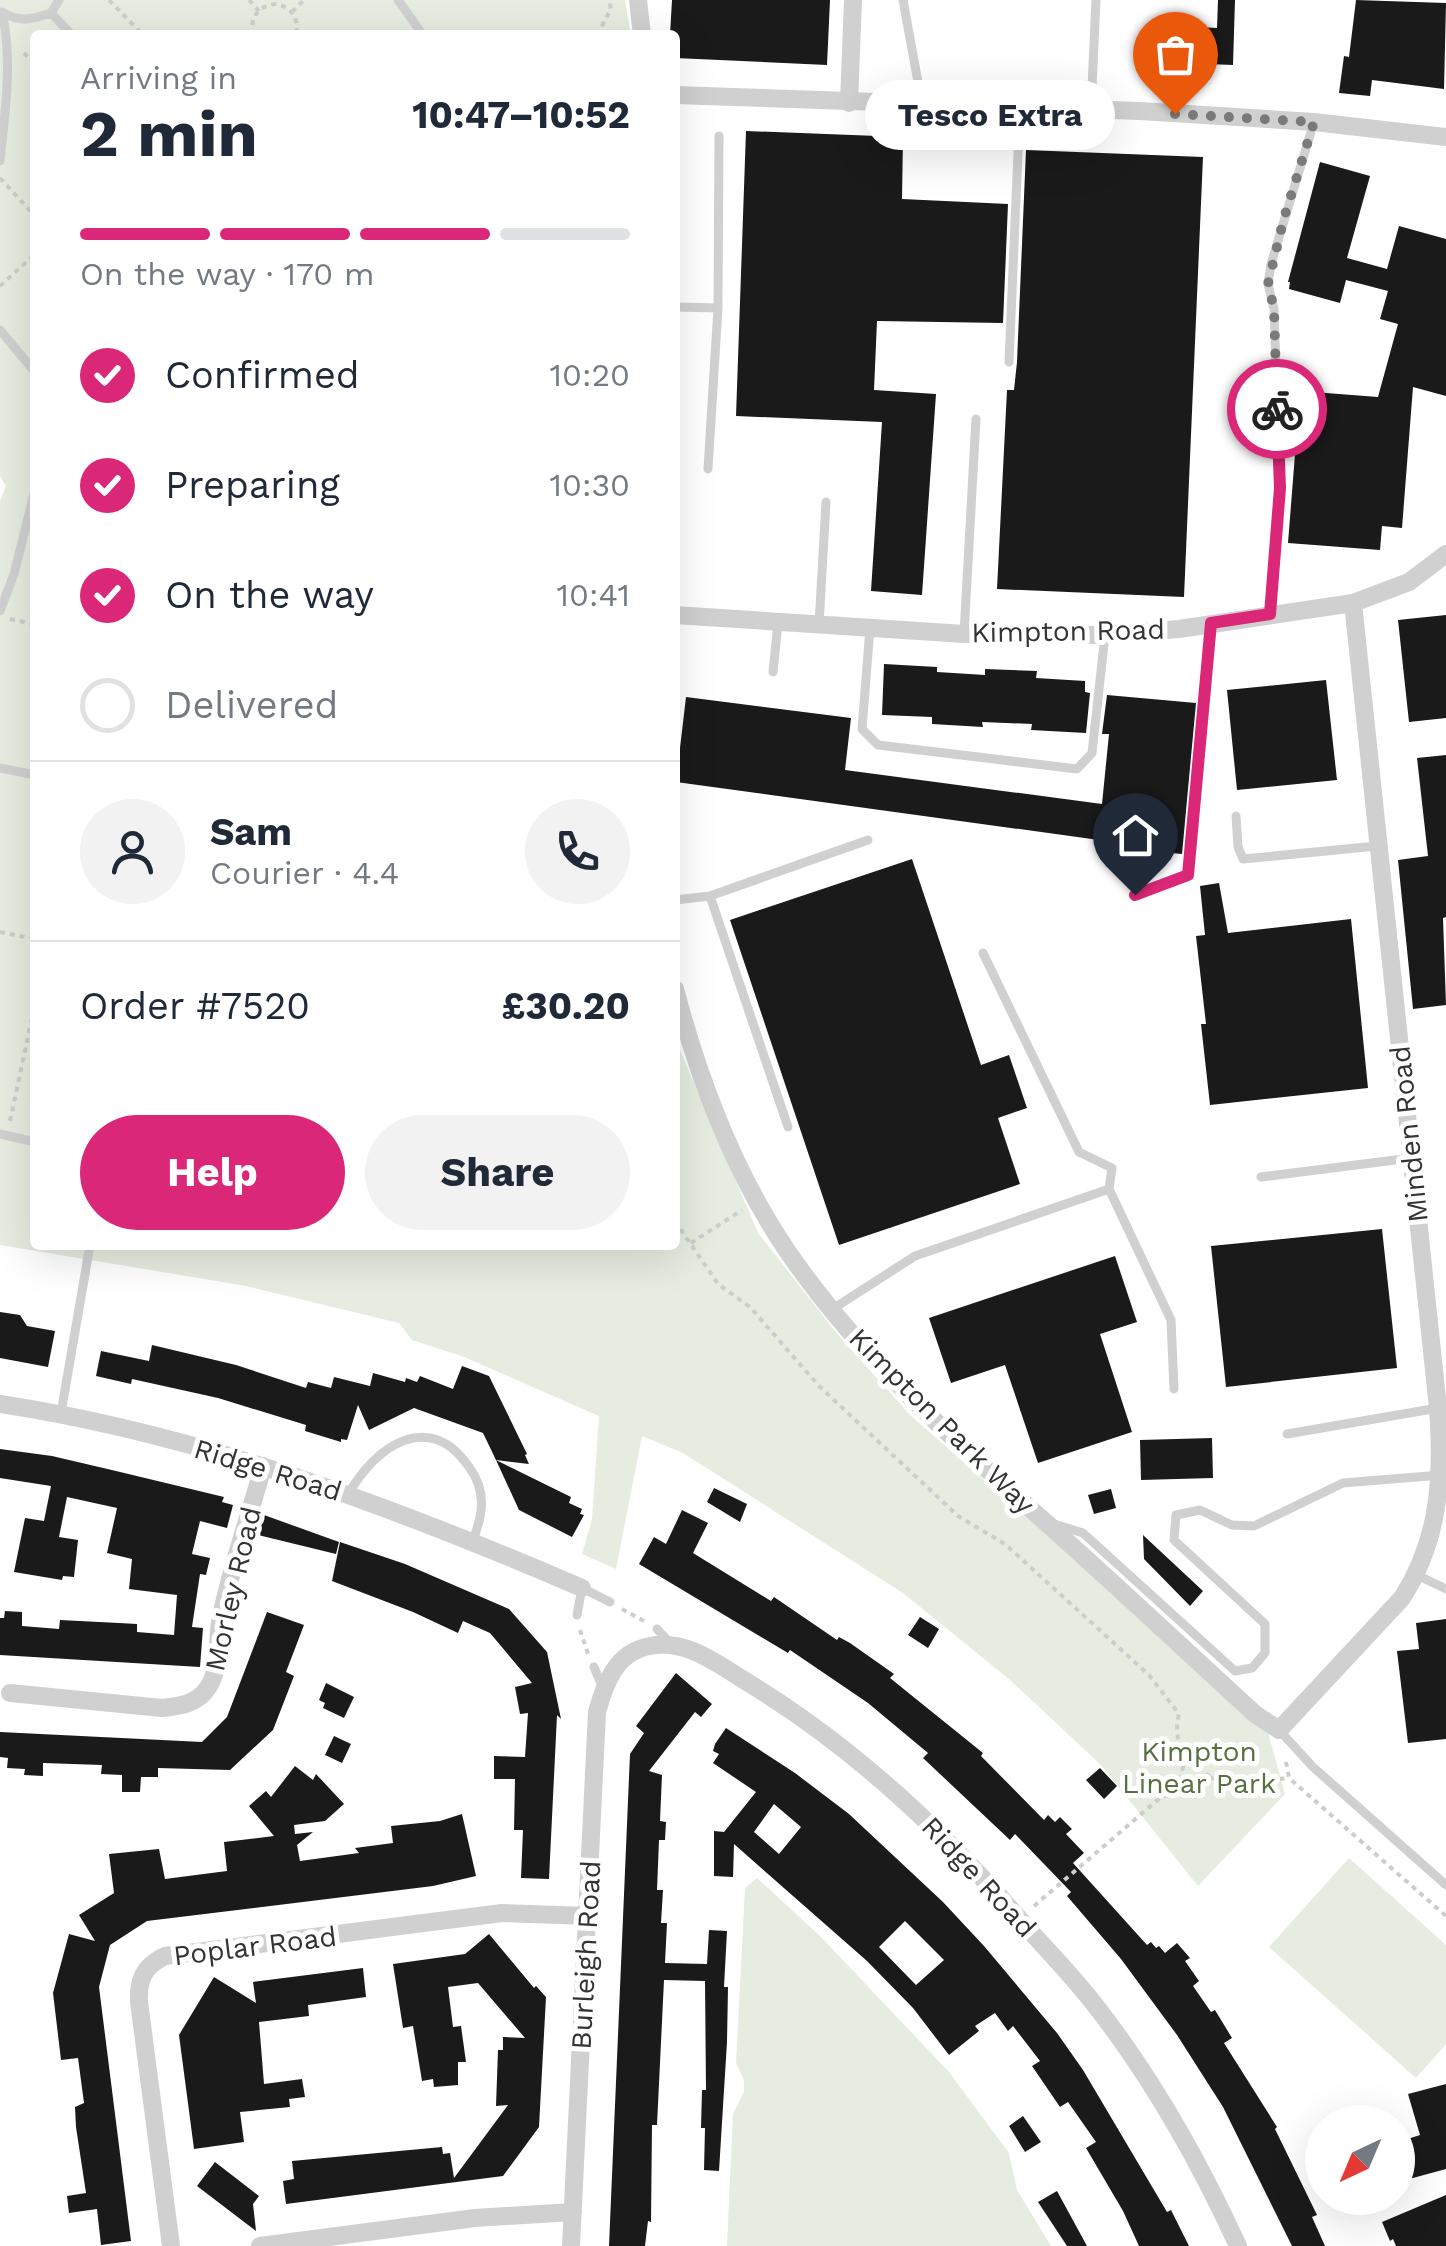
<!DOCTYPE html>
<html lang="en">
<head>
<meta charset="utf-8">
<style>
	:root { --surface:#fff; --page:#f2f2f3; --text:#1f2937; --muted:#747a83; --line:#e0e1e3; --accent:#db2777 }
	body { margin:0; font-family:"Work Sans",sans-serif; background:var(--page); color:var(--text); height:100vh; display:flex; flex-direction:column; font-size:38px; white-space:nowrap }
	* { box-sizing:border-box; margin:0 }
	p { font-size:32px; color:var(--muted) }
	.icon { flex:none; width:55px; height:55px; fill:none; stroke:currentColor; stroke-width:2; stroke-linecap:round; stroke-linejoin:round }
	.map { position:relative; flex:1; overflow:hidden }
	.details { position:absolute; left:30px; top:30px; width:650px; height:1220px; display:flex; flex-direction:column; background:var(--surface); border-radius:10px; box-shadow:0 10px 40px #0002 }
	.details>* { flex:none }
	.needle { width:65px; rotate:224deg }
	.controls { position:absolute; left:1305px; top:2105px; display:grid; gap:20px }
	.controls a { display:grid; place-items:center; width:110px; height:110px; border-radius:50%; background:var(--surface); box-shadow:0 10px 40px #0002; font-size:50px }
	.pin { position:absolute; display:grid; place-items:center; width:85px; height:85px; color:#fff; margin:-102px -42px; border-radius:50% 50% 50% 0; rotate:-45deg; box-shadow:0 0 10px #0007 }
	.pin .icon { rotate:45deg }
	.courier { position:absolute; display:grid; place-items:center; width:100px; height:100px; margin:-50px; border:8px solid #db2777; border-radius:50%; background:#fff; color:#222; box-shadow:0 2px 12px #0007 }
	.bubble { position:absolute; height:70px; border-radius:35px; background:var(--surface); box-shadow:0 10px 40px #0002; font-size:32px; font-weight:700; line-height:70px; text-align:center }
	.head em { font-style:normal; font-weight:700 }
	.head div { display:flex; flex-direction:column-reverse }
	.head { display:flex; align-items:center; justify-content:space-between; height:170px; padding:0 50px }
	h1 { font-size:65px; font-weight:700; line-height:75px }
	.bar { display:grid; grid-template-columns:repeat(4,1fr); gap:15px 10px; align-content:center; height:120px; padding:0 50px }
	.bar i { height:12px; border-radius:8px; background:var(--line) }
	.bar .selected { background:var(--accent) }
	.bar p { grid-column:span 4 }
	.line { display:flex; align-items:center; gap:25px; padding:0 50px; border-top:2px solid var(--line) }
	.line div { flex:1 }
	.round { display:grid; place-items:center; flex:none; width:105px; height:105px; border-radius:52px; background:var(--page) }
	ol { padding:0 50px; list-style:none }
	li { display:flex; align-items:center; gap:30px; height:110px }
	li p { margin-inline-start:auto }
	li .icon { padding:10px; border-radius:50%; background:var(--accent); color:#fff; stroke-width:4 }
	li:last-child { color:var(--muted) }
	li i { width:55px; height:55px; border:5px solid var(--line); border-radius:50% }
	.button { display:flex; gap:20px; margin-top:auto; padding:20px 50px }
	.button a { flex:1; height:115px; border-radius:60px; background:var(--accent); color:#fff; font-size:40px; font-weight:700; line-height:115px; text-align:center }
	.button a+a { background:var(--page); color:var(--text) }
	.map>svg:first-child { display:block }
</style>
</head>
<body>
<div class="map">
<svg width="1446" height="2246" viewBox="0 0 1446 2246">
	<rect width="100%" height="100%" fill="#fff"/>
	<!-- green -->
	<path fill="#e6ecdf" d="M0 0H625L631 35H35V1245H675V1028L677 1043 758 1233 839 1336 910 1415 1267 1729 1285 1794 1198 1886 1101 1765 1010 1680 903 1593 683 1453 642 1436 616 1569 582 1554 592 1519 599 1416 464 1357 412 1340 399 1323 246 1286 0 1245V501L6 486 0 476Z
		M1349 1858 1446 1945V2044L1416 2078 1269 1947Z
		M757 1878 820 1936 949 2072 1009 2153 1017 2190 1051 2246H727L733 2114 744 2092V2080L736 2063 745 1888Z"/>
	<!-- building -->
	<path fill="#1a1a1a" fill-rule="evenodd" d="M672 0H830L827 65 675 58V35H670Z
		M1218 0H1235L1233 65 1157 62 1159 25 1217 28Z
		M1356 0 1446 3 1444 89 1372 80 1370 96 1339 93 1344 56 1349 57Z
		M746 131 903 137 902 199 1008 204 1003 323 877 321 874 390 936 394 922 595 871 591 882 422 736 416Z
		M1026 150 1203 157 1184 597 997 589 1007 390H1014L1017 362Z
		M1320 162 1370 176 1347 258 1387 269 1399 226 1446 239V396L1413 387 1402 528 1382 526 1380 550 1288 543 1300 391 1378 397 1398 324 1380 319 1388 291 1346 280 1340 303 1289 289 1290 282H1288Z
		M1446 615V718L1409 722 1398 620Z
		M884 664 937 667V672L985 675V669L1037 671 1036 678 1085 681V692L1090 693 1086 733 1031 730 1032 724 982 722 983 727 932 724V717L882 715Z
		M1326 680 1337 780 1237 790 1227 690Z
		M1107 695 1196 703 1182 854 1140 850 1139 868 1112 865 1113 848 1098 847 1099 840 676 782 686 697 851 718 845 770 1102 804 1109 734H1102Z
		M1446 755V917L1443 918 1446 1005 1413 1009 1398 860 1428 856 1417 758Z
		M912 859 981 1065 1009 1055 1027 1108 998 1118 1020 1184 839 1245 730 920Z
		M1219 883 1228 933 1351 919 1368 1088 1210 1105 1201 1024H1206L1196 936 1205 935 1200 886Z
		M1382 1229 1397 1368 1226 1387 1211 1246Z
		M1115 1256 1137 1322 1100 1334 1132 1432 1038 1463 1005 1365 951 1383 929 1318Z
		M0 1312 20 1315 27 1326 55 1331 48 1367 0 1358Z
		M152 1345 236 1365 306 1388 308 1382 331 1388 334 1377 370 1386 373 1373 405 1382 406 1378 417 1382 420 1376 453 1389 462 1366 489 1376 527 1454 525 1455 529 1464 496 1460 483 1433 414 1408 369 1430 358 1405 347 1440 341 1439V1442L305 1431 306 1425 218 1398 132 1379 131 1384 96 1376 101 1351 149 1361Z
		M1212 1438 1213 1478 1141 1480 1140 1440Z
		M0 1449 52 1456 116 1471 224 1497 222 1502 233 1505 227 1528 200 1521 192 1554 210 1558 206 1575 200 1574 192 1627 203 1628 200 1667 0 1655V1618H4L5 1611 22 1612V1626L59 1629 60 1620 119 1623 137 1624V1632L174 1635 177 1595 129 1589 132 1559 107 1553 117 1508 67 1497 59 1537 78 1540 74 1577 63 1576 62 1580 14 1572 25 1518 44 1521 51 1486 0 1478Z
		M496 1460 571 1497 569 1503 582 1509 580 1514 584 1515 572 1537 519 1510Z
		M714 1488 747 1504 740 1522 707 1502Z
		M1111 1489 1116 1508 1094 1514 1088 1495Z
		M682 1510 708 1523 693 1553 771 1601 774 1597 837 1640 839 1637 850 1643 894 1674 890 1678 983 1753 981 1756 1044 1820 1048 1815 1055 1822 1060 1817 1072 1829 1066 1834 1084 1853 1073 1863 1147 1945 1151 1942 1156 1948 1159 1946 1165 1953 1177 1943 1190 1958 1185 1961 1199 1981 1193 1986 1211 2012 1215 2010 1232 2038 1224 2043 1277 2127 1275 2129 1317 2215 1312 2217 1325 2246H1292L1223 2107 1177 2035 1121 1959 1067 1896 1071 1892 1015 1834 1010 1840 923 1758 928 1753 868 1703 790 1650 788 1653 639 1564 654 1537 666 1544Z
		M264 1515 339 1542 336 1554 258 1535Z
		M1143 1535 1203 1591 1190 1606 1144 1559Z
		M340 1542 405 1564 509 1609 547 1652 561 1719 557 1715 549 1879 521 1878 523 1830H514L515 1779H494V1756L525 1757 528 1713 520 1714 515 1687 532 1683 490 1633 463 1621 458 1633 413 1612 332 1581Z
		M267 1612 304 1625 286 1672 294 1676 273 1730 230 1770 158 1768V1777H141L140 1792H122V1775L101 1774 102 1765 43 1763V1776L24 1775 25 1769 7 1768 8 1758 0 1757V1732L202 1742 227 1717Z
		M920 1617 939 1629 928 1648 908 1635Z
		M1446 1619V1739L1408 1743 1397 1651 1419 1649 1416 1623Z
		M676 1673 712 1704 701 1717 695 1712 649 1771 662 1775 660 1821 666 1822 665 1840H659L657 1890H663L661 1923H667L665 1963 707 1964 709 1930 727 1931 724 1987H728L727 2042 719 2171 704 2170 705 2128H701L702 2090H706L705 1981 664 1980 657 2125H652L651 2222 648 2221 645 2246H609L630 1754 644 1733 636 1726Z
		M326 1683 354 1697 344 1718 323 1708 325 1703 319 1700Z
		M726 1728 795 1773 849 1814 943 1902 984 1946 1057 2033 1083 2070 1167 2212 1171 2210 1189 2246H1139L1123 2211 1086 2148 1096 2142 1068 2102 1060 2107 1032 2066 1040 2061 1013 2026 1008 2031 995 2013 975 2026 979 2031 949 2055 913 2008 867 1961 734 1844 733 1877 714 1876V1831L724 1832 756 1792 713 1763 719 1754 713 1751 715 1744ZM774 1804 801 1827 779 1854 754 1832ZM905 1921 944 1960 916 1985 879 1947Z
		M334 1736 351 1744 342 1763 325 1755Z
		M295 1766 313 1780 316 1774 344 1804 325 1821 294 1825 295 1834 313 1832 297 1845 300 1861 359 1853 355 1848 393 1843 391 1826 440 1821 462 1814 476 1876 433 1886 147 1921 110 1945 99 1987 131 2241 101 2245 97 2209 69 2213 67 2196 86 2193 76 2127 75 2107 84 2103 78 2058 61 2060 53 1993 69 1934 95 1941 79 1915 114 1893 109 1854 159 1849 165 1879 227 1871 224 1842 274 1836 249 1806 266 1791 271 1797Z
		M1100 1768 1117 1786 1104 1799 1086 1780Z
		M489 1934 534 1988 536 1986 546 1997 539 2127 503 2176 286 2204 283 2181 294 2179 292 2161 442 2147 443 2154 450 2153 454 2178 508 2105 496 2106 498 2050H503V2037L525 2038 478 1983 448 1987 453 2027 461 2026 466 2062H458V2085L434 2087 433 2079 422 2081 413 2026 403 2028 393 1964 465 1954Z
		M363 1968 366 1997 308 2005 309 2016 259 2022 264 2084 302 2079 305 2097 289 2099 290 2107 240 2112 244 2142 194 2149 179 2035 214 1977 256 2003 253 1982Z
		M1446 2084V2169L1398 2182V2142L1420 2135 1408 2094Z
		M1023 2116 1041 2142 1025 2152 1009 2126Z
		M215 2162 259 2196 253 2204 256 2231 197 2186Z
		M1057 2191 1087 2246H1067L1038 2202Z
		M1446 2195V2246H1396L1393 2239 1390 2241 1382 2222Z"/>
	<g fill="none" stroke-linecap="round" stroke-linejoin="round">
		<!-- path -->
		<path stroke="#cdcdcd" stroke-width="4" stroke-dasharray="5 5" stroke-linecap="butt" d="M109 0 143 35
			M249 0 259 11
			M292 12 304 0
			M253 35C249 17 259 5 277 4 293 8 299 19 296 35
			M597 35 611 9 609 0
			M24 53 35 64
			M0 178 35 216
			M35 226 32 234 35 249
			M0 286 35 254
			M10 619 35 624
			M0 932 35 939
			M10 1121 35 1004
			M675 1221 718 1284 750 1307 819 1386 958 1516 1005 1544 1149 1675 1179 1714C1171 1746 1188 1758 1211 1778
			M691 1243 742 1210
			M622 1609 644 1621
			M580 1630 588 1654
			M1286 1762 1289 1778 1446 1916
			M1177 1790 1186 1756
			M1034 1906 1160 1798 1211 1778 1230 1783 1289 1778"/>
		<!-- lane -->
		<path stroke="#d0d0d0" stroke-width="9" d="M398 0 423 35
			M903 0 922 104
			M2 12C20 23 32 19 51 13L59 0
			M51 13 72 35
			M1091 109 1096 0
			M0 161C5 111 13 62 2 12
			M675 307 718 308
			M0 330 35 372
			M1009 362 1020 106
			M708 469 718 308 719 136
			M0 611 14 574 35 490
			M1271 614 1280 488 1274 309 1268 284 1271 264 1314 122
			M819 625 826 502
			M870 628 862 729 878 745 1077 769 1092 753 1105 635
			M964 634 976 419
			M773 672 778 623
			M0 768 35 775
			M1236 816 1238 847 1243 859 1377 846
			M1135 895 1188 875 1211 623
			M710 896 868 840
			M675 900 710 896 788 1127
			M983 953 1079 1152 1112 1168 1109 1189
			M0 1134 35 1142
			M1261 1177 1411 1158
			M831 1310 915 1256 1109 1189 1171 1320 1174 1389
			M61 1413 90 1245
			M1287 1434 1438 1408
			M348 1495C374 1447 429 1408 469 1467 478 1479 483 1495 481 1511 480 1521 476 1531 473 1541
			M1054 1524 1083 1533 1235 1671 1252 1668 1265 1653V1624L1174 1540 1176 1515 1200 1510 1232 1525 1254 1526 1343 1483 1441 1475
			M1417 1575 1446 1589
			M577 1615 582 1588 610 1602
			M657 1629 670 1643
			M594 1667 602 1686
			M1279 1730 1313 1767 1446 1885"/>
		<!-- street -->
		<path stroke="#d0d0d0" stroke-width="18" d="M638 0 642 35
			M675 95 1140 111 1314 122 1446 137
			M849 103 853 0
			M675 615 964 634 1105 635 1179 629 1353 603 1409 582 1446 554
			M675 989C699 1080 734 1173 788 1252 858 1354 951 1438 1043 1520 1114 1583 1184 1649 1255 1714L1279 1730 1402 1598C1440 1539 1443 1476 1438 1408L1353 603
			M0 1404C202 1435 394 1507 582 1588
			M10 1693 162 1708C181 1706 198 1704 209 1686 221 1667 216 1638 221 1617 231 1566 250 1516 263 1466
			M171 2246 139 2002C138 1979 144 1966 165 1956L502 1913 588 1916
			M260 2246 475 2218 573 2212
			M571 2246 597 1712C605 1683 616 1652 650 1646 687 1639 717 1664 747 1682 856 1748 947 1835 1030 1931 1052 1955 1075 1979 1095 2005 1153 2079 1199 2161 1238 2246"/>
	</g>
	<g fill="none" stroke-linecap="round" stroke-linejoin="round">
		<!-- done -->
		<path stroke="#7a7a7a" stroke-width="10" stroke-dasharray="0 18" d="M1175 114 1314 122 1284 218 1268 284 1274 309 1277 409"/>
		<!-- route -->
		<path stroke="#db2777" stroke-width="12" d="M1135 895 1188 875 1211 623 1270 614 1280 488 1277 409"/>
	</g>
	<g text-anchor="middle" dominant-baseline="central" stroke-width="10" stroke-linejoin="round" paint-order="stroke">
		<!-- street labels -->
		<g font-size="28" fill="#333" stroke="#fff">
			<text transform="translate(1068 631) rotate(-1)">Kimpton Road</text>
			<text transform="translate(1409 1134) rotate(-96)">Minden Road</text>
			<text transform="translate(942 1421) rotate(45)">Kimpton Park Way</text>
			<text transform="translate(268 1470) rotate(17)">Ridge Road</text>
			<text transform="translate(233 1589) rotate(-77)">Morley Road</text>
			<text transform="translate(979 1877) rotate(47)">Ridge Road</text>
			<text transform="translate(255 1946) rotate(-7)">Poplar Road</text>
			<text transform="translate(586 1955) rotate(-87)">Burleigh Road</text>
		</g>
		<!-- park labels -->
		<g font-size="28" fill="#56703f" stroke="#fff">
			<text x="1199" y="1751">Kimpton<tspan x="1199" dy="32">Linear Park</tspan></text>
		</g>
	</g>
</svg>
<div class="controls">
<a><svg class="needle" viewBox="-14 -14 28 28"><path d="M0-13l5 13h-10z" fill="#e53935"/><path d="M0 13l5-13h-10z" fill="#747a83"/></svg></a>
</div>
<div class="pin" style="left:1175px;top:114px;background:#ea580c"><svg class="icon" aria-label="bag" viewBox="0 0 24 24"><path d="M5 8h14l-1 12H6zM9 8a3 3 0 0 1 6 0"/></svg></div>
<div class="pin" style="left:1135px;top:895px;background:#1f2937"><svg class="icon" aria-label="home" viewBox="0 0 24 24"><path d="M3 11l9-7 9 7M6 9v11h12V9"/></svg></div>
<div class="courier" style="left:1277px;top:409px"><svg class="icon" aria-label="bike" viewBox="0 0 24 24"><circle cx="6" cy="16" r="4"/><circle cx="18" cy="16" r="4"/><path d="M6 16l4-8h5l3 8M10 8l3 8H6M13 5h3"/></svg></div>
<div class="bubble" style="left:865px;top:80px;width:250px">Tesco Extra</div>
<section class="details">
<div class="head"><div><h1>2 min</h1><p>Arriving in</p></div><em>10:47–10:52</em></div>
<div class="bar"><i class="selected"></i><i class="selected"></i><i class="selected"></i><i></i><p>On the way · 170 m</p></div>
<ol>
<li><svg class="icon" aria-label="check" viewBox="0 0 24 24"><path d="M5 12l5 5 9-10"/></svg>Confirmed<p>10:20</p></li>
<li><svg class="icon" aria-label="check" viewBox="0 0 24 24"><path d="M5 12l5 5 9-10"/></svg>Preparing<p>10:30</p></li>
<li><svg class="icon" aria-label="check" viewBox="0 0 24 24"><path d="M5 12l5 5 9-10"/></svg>On the way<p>10:41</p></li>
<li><i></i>Delivered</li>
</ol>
<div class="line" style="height:180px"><a class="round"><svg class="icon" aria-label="person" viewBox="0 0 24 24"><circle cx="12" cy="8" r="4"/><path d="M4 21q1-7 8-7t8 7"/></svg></a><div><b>Sam</b><p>Courier · 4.4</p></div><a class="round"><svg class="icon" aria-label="phone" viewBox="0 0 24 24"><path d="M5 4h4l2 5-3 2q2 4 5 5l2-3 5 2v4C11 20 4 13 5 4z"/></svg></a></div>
<div class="line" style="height:130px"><div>Order #7520</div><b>£30.20</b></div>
<div class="button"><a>Help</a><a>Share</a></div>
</section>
</div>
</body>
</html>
